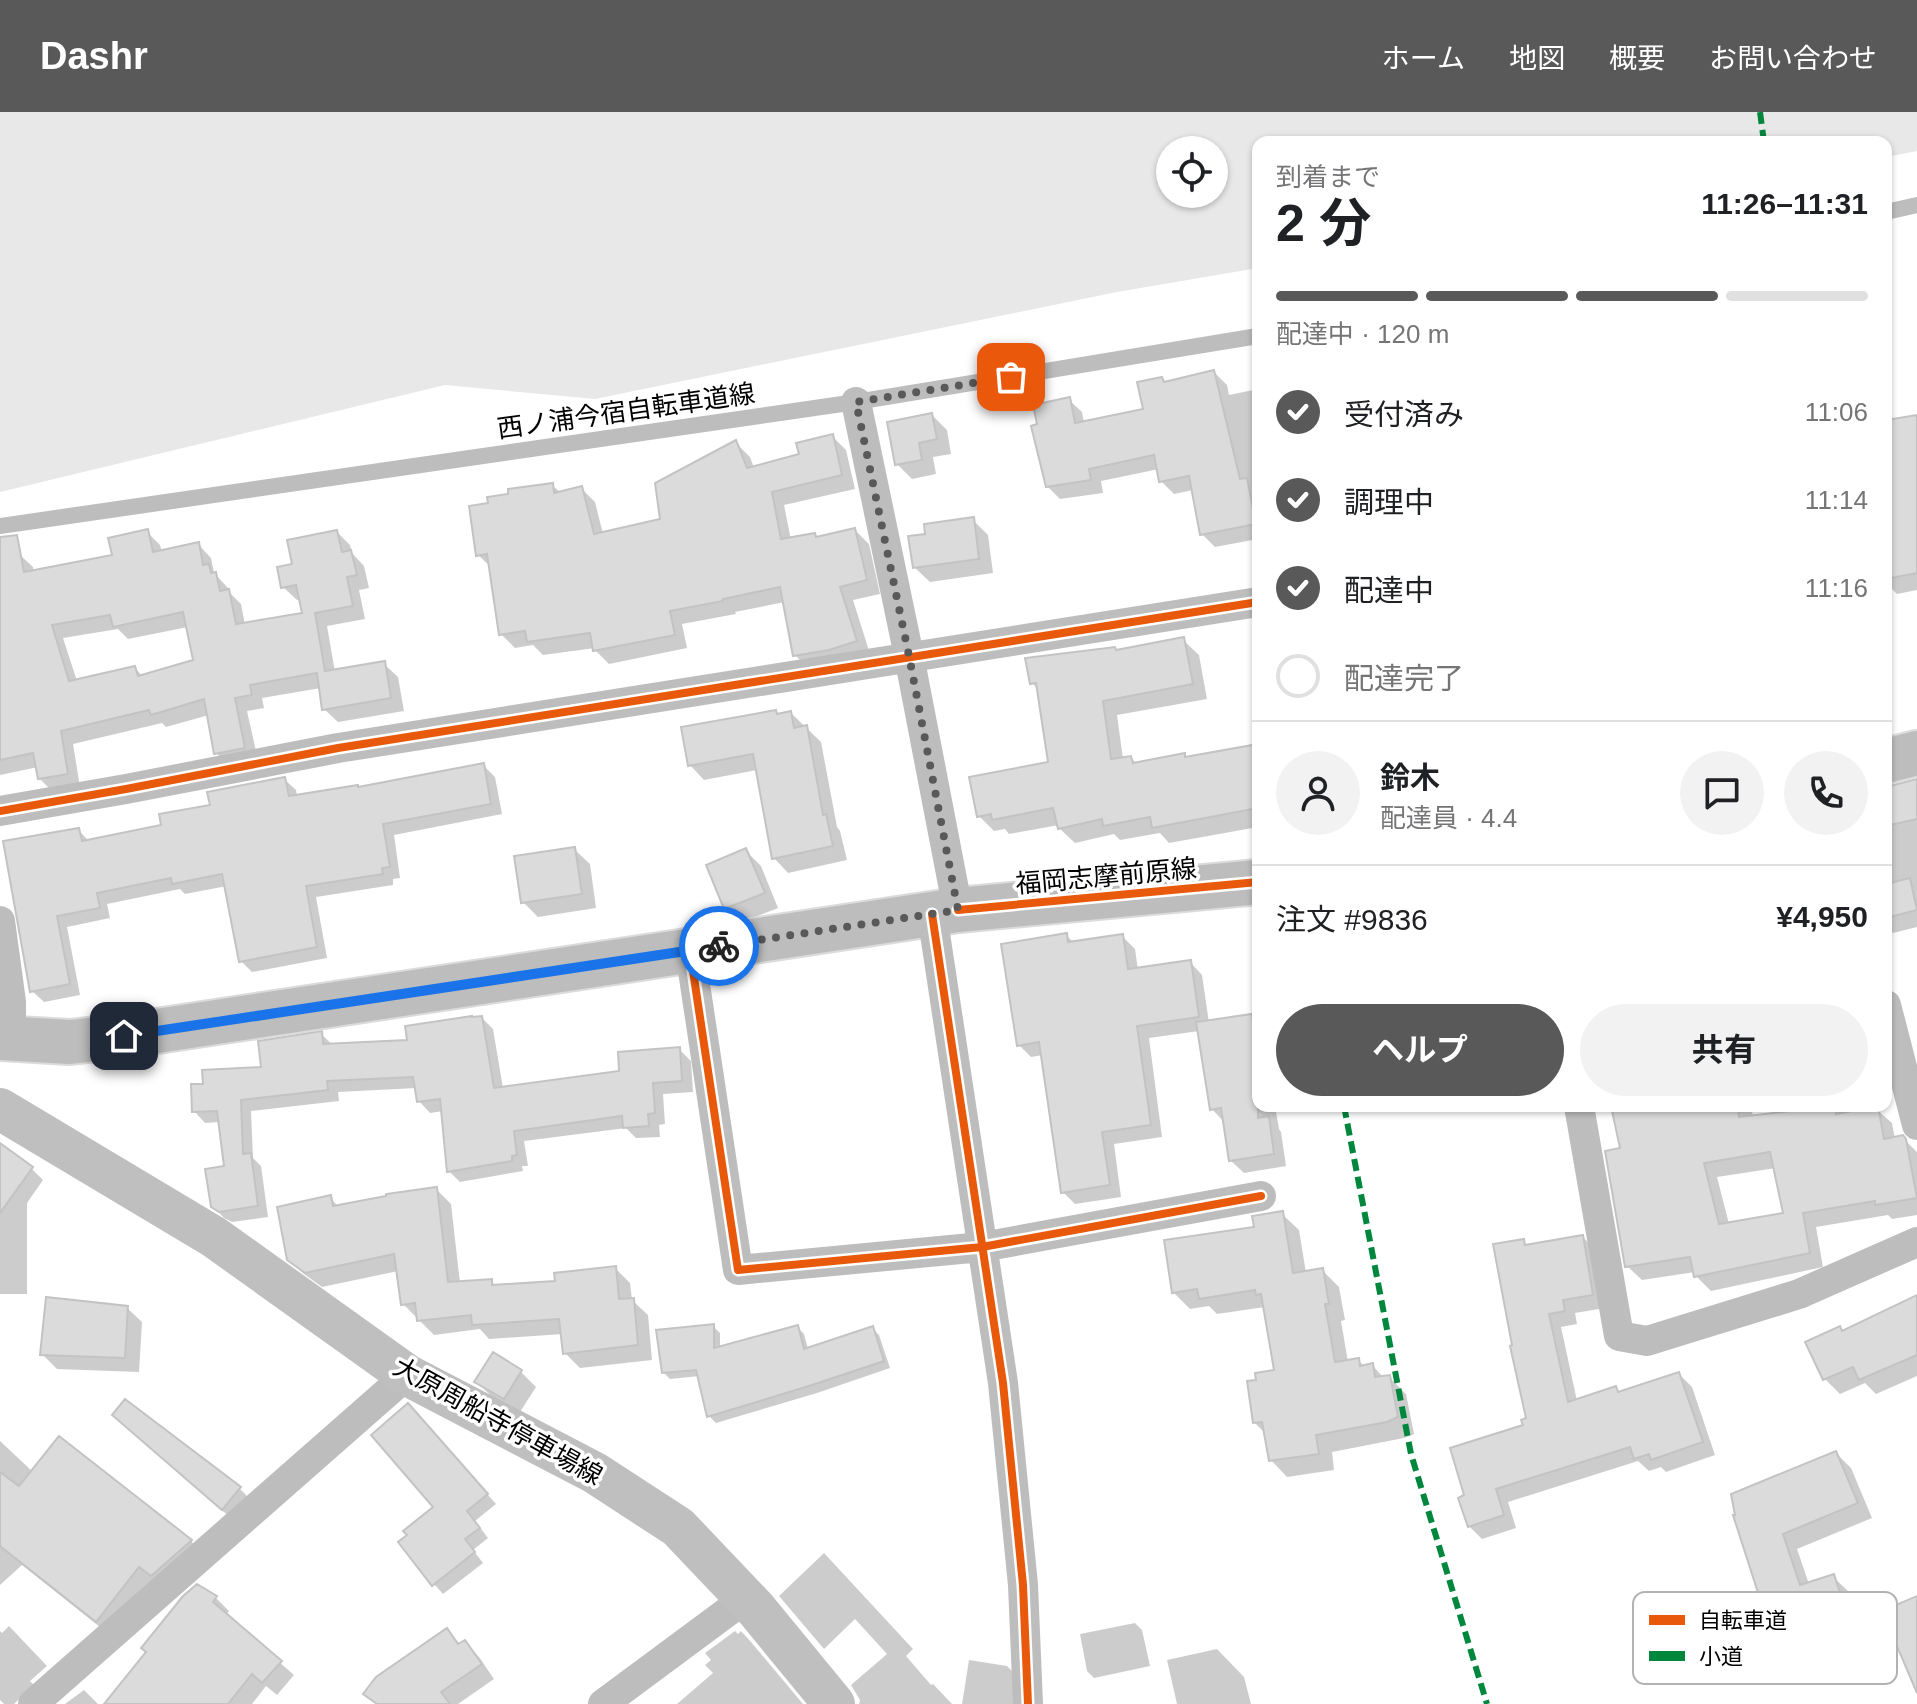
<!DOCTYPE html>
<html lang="ja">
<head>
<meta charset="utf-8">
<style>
	:root { --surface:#fff; --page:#f2f2f2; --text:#202124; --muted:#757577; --line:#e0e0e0; --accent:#595959 }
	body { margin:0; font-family:Helvetica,"Noto Sans JP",sans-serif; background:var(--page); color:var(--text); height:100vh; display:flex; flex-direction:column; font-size:30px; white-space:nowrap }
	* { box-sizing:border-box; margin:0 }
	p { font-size:26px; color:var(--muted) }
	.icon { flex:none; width:44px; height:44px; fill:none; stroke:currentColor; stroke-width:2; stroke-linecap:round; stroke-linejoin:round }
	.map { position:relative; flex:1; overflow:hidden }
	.side { position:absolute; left:1252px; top:24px; width:640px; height:976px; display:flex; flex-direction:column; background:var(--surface); border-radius:16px; box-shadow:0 2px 6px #0004 }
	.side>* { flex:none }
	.tools { position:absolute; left:1156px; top:24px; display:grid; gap:16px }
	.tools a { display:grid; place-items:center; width:72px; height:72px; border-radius:50%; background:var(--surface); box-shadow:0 2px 6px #0004; font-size:40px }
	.pin { position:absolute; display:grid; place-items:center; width:68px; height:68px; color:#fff; margin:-34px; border-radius:16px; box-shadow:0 4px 12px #0006 }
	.courier { position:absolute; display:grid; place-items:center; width:80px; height:80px; margin:-40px; border:6px solid #1a73e8; border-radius:50%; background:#fff; color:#222; box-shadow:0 2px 10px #0007 }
	.overview em { font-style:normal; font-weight:700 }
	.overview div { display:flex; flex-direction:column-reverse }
	.overview { display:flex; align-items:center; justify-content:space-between; height:136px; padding:0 24px }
	h1 { font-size:52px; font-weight:700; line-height:60px }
	.bar { display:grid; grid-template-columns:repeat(4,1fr); gap:12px 8px; align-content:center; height:96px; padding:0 24px }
	.bar i { height:10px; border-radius:6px; background:var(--line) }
	.bar .current { background:var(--accent) }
	.bar p { grid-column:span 4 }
	.line { display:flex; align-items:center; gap:20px; padding:0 24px; border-top:2px solid var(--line) }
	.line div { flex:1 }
	.round { display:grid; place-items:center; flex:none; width:84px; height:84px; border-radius:42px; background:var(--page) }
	ol { padding:0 24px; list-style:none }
	li { display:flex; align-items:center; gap:24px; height:88px }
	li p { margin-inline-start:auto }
	li .icon { padding:8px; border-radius:50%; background:var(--accent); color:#fff; stroke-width:4 }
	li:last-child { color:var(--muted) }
	li i { width:44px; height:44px; border:4px solid var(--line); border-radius:50% }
	.primary-button { display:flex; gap:16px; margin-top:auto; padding:16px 24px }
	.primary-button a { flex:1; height:92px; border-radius:48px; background:var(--accent); color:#fff; font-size:32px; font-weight:700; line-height:92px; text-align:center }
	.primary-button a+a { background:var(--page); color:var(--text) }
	header { display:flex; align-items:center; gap:48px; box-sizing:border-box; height:112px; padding:0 40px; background:var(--accent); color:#fff }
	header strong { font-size:38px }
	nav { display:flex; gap:44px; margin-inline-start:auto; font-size:28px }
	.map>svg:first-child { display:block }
</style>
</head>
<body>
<header>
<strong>Dashr</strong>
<nav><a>ホーム</a><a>地図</a><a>概要</a><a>お問い合わせ</a></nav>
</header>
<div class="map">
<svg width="1917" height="1592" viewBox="0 0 1917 1592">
	<rect width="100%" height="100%" fill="#fff"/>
	<!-- green -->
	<path fill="#e8e8e8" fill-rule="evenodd" d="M0 0H1917V39L1886 45V30H1258V156L1117 180 595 287 445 273 0 380ZM1170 38H1214V82H1170Z"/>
	<!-- shadow -->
	<path fill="#0003" fill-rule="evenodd" d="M1214 260 1227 273 1229 283 1258 277V427L1215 435 1202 422 1193 378 1174 382 1161 369 1159 357 1101 369 1103 381 1060 387 1047 374 1069 288 1082 300 1084 311 1145 298 1162 268 1166 272Z
		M932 303 947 318 951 342 933 345 936 362 912 367 897 352Z
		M1917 305V478L1897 482 1886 471V310Z
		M832 324 846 338 855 377 784 393 791 428 815 423 818 427 855 418 869 432 880 482 853 488 870 542 809 557 795 543 785 490 735 500 736 502 682 512 687 536 609 552 595 538V536L543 543 533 533 515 536 501 522 491 455 478 443 490 392 552 373 561 381 581 376 595 390 603 422 662 409 736 331 750 345 754 356 801 344Z
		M973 408 988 423 993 461 930 470 914 455 928 423Z
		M147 420 160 433 162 440 198 432 211 446 214 461 228 476 230 481 241 492 245 513 304 503 301 487 297 488 283 475 294 453 337 420 350 433 352 441 364 454 369 476 359 478 365 507 327 514 335 560 384 552 398 565 404 599 338 610 324 597 321 576 262 586 264 596 247 599 258 648 230 654 216 641 209 603 166 615 162 611 73 632 80 675 53 680 39 666 38 655 0 663V446L19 442 33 455 34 460 114 444ZM188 515 196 549 143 565 135 556 77 569 63 526 118 517 128 527Z
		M1183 528 1199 543 1207 587 1117 603 1123 647 1131 646 1137 652 1184 643 1187 647 1258 634V715L1169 731 1160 721 1120 728 1114 722 1075 731 1059 716V713L1009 722 1005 717 994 719 979 704 1050 651 1040 579 1032 571 1117 540Z
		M776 600 779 603 791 601 821 630 837 715 840 719 847 748 788 761 774 746 757 658 704 668 690 653Z
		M484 654 495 665 502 702 394 723 400 766 393 767V773L316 785 327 846 252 860 241 849 227 774 185 782 180 777 107 792 110 806 67 815 80 883 44 890 32 879 78 718 90 730 164 715 284 667 296 678 297 684 360 677Z
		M1917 669V815L1893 821 1890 818H1886V677Z
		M574 737 590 752 596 796 538 805 523 790Z
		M746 739 761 754 778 796 740 811 725 796Z
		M1066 823 1074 831 1122 824 1135 837 1138 858 1190 850 1202 863 1209 911 1252 904 1258 911V994H1275L1279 1017 1281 1020 1286 1054 1244 1061 1230 1048 1225 1011 1212 997 1199 919 1149 926 1162 1025 1114 1032 1121 1085 1075 1092 1063 1080 1043 943 1031 945 1019 933Z
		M1258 853V890L1252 854Z
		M482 906 493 917 503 976 621 960 679 937 691 949 693 980 663 982 665 1012 659 1013 660 1025 636 1026 626 1016 524 1029 528 1054H522L523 1059 460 1070 449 1059 443 999 430 1001 419 989 417 976 338 980 339 989 251 999 253 1046 261 1054 268 1105 232 1110 224 1106 213 1094 226 1056 220 1010 205 1011 194 999 205 973 263 957 321 922 334 934 409 930Z
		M1613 994H1751L1753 1005 1804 997V994H1876V997L1892 1011 1895 1027 1902 1025 1917 1040V1103L1892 1107 1888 1103 1816 1115 1823 1155 1711 1179 1696 1164 1695 1160 1642 1168 1627 1154 1623 1038ZM1776 1056 1785 1103 1729 1112 1717 1065Z
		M0 1034 32 1057 43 1068 27 1091V1182H0Z
		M436 1077 451 1092 460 1171 491 1169 497 1175 557 1171 615 1156 630 1171 632 1188 648 1203 652 1248 580 1256 565 1241 563 1222 489 1227 480 1217 434 1223 403 1192 398 1159 322 1175 304 1162 289 1147 330 1086 339 1095Z
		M1282 1102 1299 1118 1306 1161 1322 1158 1339 1175 1345 1208 1341 1209 1348 1250 1358 1248 1365 1255 1372 1253 1384 1266 1389 1265 1406 1282 1414 1322 1404 1326 1332 1340 1334 1358 1287 1365 1271 1348 1266 1322 1255 1311 1258 1269 1276 1259 1265 1195 1217 1202 1209 1194 1190 1197 1173 1180 1256 1117Z
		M1583 1125 1596 1139 1605 1196 1575 1201 1577 1212 1561 1215 1577 1289 1615 1276 1621 1281 1679 1262 1692 1275 1715 1343 1666 1360 1661 1355 1649 1359 1638 1349 1508 1390 1516 1416 1482 1427 1469 1414 1528 1308 1523 1129 1529 1135Z
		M1917 1185V1264L1876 1282 1865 1271 1840 1282 1825 1267 1808 1231 1844 1221Z
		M127 1196 142 1210 139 1260 57 1257 42 1242Z
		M713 1214 720 1221V1237L797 1215 804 1222 808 1237 872 1216 879 1223 890 1256 817 1281 716 1311 709 1304 700 1264 670 1267 663 1260Z
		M521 1260 536 1275 520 1300 492 1285 477 1270Z
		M115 1303 239 1376 262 1399 246 1419 138 1326Z
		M417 1303 496 1392 475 1409 488 1426 473 1438 483 1451 443 1482 434 1472 436 1395Z
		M60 1327 191 1429 209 1448 115 1527 22 1453 0 1473V1329L33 1360Z
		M1836 1341 1851 1356 1872 1406 1797 1437 1809 1472 1833 1465 1848 1479 1858 1511 1788 1535 1773 1520 1735 1405Z
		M824 1441 913 1537 906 1544 931 1573 933 1572 952 1592H859L860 1588 851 1573 887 1542 855 1507 824 1537 779 1484Z
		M216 1486 229 1499 226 1504 294 1563 277 1583 266 1574 252 1592H106Z
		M1135 1511 1142 1518 1150 1554 1094 1566 1087 1559 1080 1522Z
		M9 1514 47 1554 30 1569 34 1573 14 1592H4L0 1588V1519L2 1521Z
		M447 1518 461 1533 464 1531 479 1545 494 1567 458 1592H376L366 1582Z
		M735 1519 738 1522 741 1519 751 1530 803 1592H677L713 1561 705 1553 711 1548 705 1541Z
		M1217 1537 1244 1565 1251 1592H1177L1167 1548Z
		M969 1548 1007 1554 1019 1566 1016 1592H962Z
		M84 1578 98 1592H65Z"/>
	<!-- building -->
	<path fill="#dbdbdb" stroke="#c3c3c3" stroke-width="2" fill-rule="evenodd" d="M1214 258 1240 367 1247 366 1256 412 1200 423 1189 364 1159 370 1154 343 1089 357 1091 368 1046 375 1031 314 1037 312 1033 293 1070 285 1075 311 1143 297 1137 270 1162 265 1164 270Z
		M932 301 937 327 919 331 922 348 895 353 887 310Z
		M1917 303V461L1886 467V308Z
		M833 322 842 363 772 380 781 427 815 421 816 425 855 416 867 468 840 475 857 529 829 538 793 544 780 475 723 487V489L670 499 675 523 593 539 590 521 527 530 525 519 499 523 487 442 476 444 469 394 488 391 487 385 508 382V377L553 371 554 381 582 374 594 422 660 407 655 371 736 328 747 356 799 342 796 331Z
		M974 405 979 447 913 456 908 424 925 422 924 412Z
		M148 417 153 440 199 430 203 453 209 452 211 461 216 460 220 479 229 477 236 512 302 501 296 473 281 476 277 455 292 452 287 428 337 418 342 440 351 438 357 463 347 465 353 494 315 501 325 559 385 549 391 586 322 598 317 561 250 573 252 583 235 586 245 636 214 642 204 587 151 603 149 598 61 619 68 662 38 667 33 641 0 648V425L17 423 24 460 112 443 108 426ZM183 500 193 548 138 564 135 554 69 569 52 513 110 503 113 515Z
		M1184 525 1193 572 1103 589 1111 647 1131 644 1133 651 1185 641V645L1258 632V696L1152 716 1150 705 1103 714 1102 707 1058 717 1053 696 992 708 991 702 977 705 969 665 1048 650 1036 571 1030 572 1025 546 1115 535 1116 538Z
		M776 598 777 602 791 599 794 616 807 613 823 703 826 702 833 734 772 747 753 642 688 654 681 615Z
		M484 651 491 692 383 712 390 755 382 756 383 762 306 774 317 835 239 850 222 762 172 772 171 766 97 781 100 796 57 804 70 872 30 880 3 729 79 716 82 729 161 713 159 702 210 693 207 680 285 665 289 684 358 673V675Z
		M1917 667V707L1886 714V675Z
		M575 735 582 782 521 791 514 744Z
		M746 736 765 781 724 797 706 753Z
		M1910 766 1917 798 1886 806V772Z
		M1067 821 1068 830 1123 822 1128 857 1191 848 1199 905 1137 914 1151 1013 1102 1020 1110 1073 1061 1081 1039 930 1017 934 1001 832Z
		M1252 902 1258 941V1006L1269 1004 1274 1042 1229 1049 1221 996 1210 998 1196 910Z
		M472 904V905L482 904 494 976 619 959 618 940 680 935 682 969 653 971 655 1001 648 1002 649 1014 623 1016 622 1004 514 1019 517 1043 512 1044V1049L447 1060 440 987 417 990 413 965 327 969 328 978 241 988 243 1042 251 1041 258 1094 219 1100 211 1095 205 1057 224 1054 217 999 192 1000 191 972H203L202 958 261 955 258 929 322 919 323 932 407 928 405 914Z
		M1611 994H1738L1739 1005 1835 994 1836 1002 1878 994 1884 1027 1903 1023 1906 1027 1917 1086 1875 1093V1089L1803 1101 1810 1141 1694 1165 1690 1145 1625 1155 1605 1039 1620 1036ZM1770 1040 1783 1101 1719 1112 1704 1051Z
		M0 1031 33 1055 0 1101Z
		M437 1075 448 1170 492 1167V1173L555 1169 554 1161 616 1154 619 1187 634 1186 638 1233 563 1242 559 1207 472 1213 471 1203 417 1209 415 1191 401 1193 394 1142 305 1161 287 1148 277 1095 331 1083 333 1094 386 1084V1082Z
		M1283 1099 1293 1161 1323 1156 1329 1192H1325L1335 1250 1359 1246 1360 1254 1373 1251 1375 1265 1390 1263 1398 1305 1387 1310 1316 1323 1319 1342 1269 1349 1262 1310 1253 1311 1247 1269 1256 1268 1255 1261 1274 1258 1261 1182 1256 1183 1255 1178 1199 1187 1197 1177 1172 1181 1164 1128 1254 1115 1252 1104Z
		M1583 1123 1593 1183 1563 1188 1565 1199 1549 1202 1568 1290 1616 1274 1618 1280 1679 1260 1703 1330 1651 1348 1649 1342 1634 1347 1630 1335 1496 1377 1504 1403 1468 1415 1458 1386 1464 1383 1450 1336 1523 1313 1521 1308 1526 1306 1510 1234 1512 1233 1493 1132 1524 1127 1525 1133Z
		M1917 1183V1243L1859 1268 1853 1255 1823 1268 1805 1230 1840 1214 1842 1219Z
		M46 1185 128 1194 125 1246 40 1243Z
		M714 1212V1236L798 1213 804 1237 873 1214 884 1249 809 1274 707 1305 696 1258 662 1261 656 1218Z
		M493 1240 522 1258 504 1287 474 1270Z
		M125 1287 241 1375 222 1398 112 1303Z
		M408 1291 488 1382 467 1399 480 1416 465 1427 475 1440 432 1474 398 1430 407 1423 403 1419 433 1395 371 1323Z
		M59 1324 192 1428 151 1464 139 1455 96 1510 0 1434V1360L19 1374Z
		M1836 1339 1858 1391 1783 1422 1800 1473 1834 1462 1845 1497 1771 1521 1733 1403H1735L1731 1382Z
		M197 1472 217 1484 213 1490 282 1549 262 1571 252 1562 228 1592H104L146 1540 141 1536 183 1484Z
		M1917 1484V1581L1882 1499Z
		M447 1516 458 1532 465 1528 482 1552 441 1580 450 1592H377L363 1582 376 1565Z"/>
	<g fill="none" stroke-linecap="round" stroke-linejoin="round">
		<defs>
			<path id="primary" d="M1886 649 1917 641
				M0 926 70 930 124 924 958 798 1258 770"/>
		</defs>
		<!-- primary casing -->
		<use href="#primary" stroke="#dbdbdb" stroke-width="48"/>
		<!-- lane -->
		<path stroke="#bdbdbd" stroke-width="16" d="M1886 100 1917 93
			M0 414 856 290 1258 224"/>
		<!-- street -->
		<path stroke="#bdbdbd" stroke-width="30" d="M856 290 909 544 958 798
			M0 699 126 677 338 636 1258 490
			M932 802 1003 1271 1023 1473 1028 1592
			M0 809 11 890V928
			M690 839 738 1158 982 1135 1261 1084
			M1886 893 1917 1013
			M1579 994 1619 1224 1647 1229 1799 1182 1917 1130
			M33 1592 407 1263
			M603 1592 746 1486"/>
		<!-- secondary -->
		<path stroke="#bfbfbf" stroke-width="42" d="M0 997 214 1125 407 1263 595 1361 678 1415 756 1497 834 1592"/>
		<!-- primary -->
		<use href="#primary" stroke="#bdbdbd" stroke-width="44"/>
		<!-- quiet -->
		<path stroke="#00873e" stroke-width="6" stroke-dasharray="12 6" stroke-linecap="butt" d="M1760 0 1764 30
			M1344 994 1411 1342 1487 1592"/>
		<defs>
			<path id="cycleway" d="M0 699 126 677 338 636 1258 490
				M958 798 1258 770
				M932 802 1003 1271 1023 1473 1028 1592
				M690 839 738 1158 982 1135 1261 1084"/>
		</defs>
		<!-- cycleway casing -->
		<use href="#cycleway" stroke="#fff" stroke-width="13"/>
		<!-- cycleway -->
		<use href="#cycleway" stroke="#e8590c" stroke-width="8"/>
	</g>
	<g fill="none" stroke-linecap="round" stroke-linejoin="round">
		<!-- done -->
		<path stroke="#595959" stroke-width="8" stroke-dasharray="0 14.4" d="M719 834 958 798 909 544 856 290 1011 265"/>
		<!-- route -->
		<path stroke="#1a73e8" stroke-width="10" d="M124 924 719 834"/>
	</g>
	<g text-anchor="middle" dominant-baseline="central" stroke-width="7" stroke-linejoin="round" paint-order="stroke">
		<!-- street labels -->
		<g font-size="26" fill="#000" stroke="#fff">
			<text transform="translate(626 299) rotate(-8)">西ノ浦今宿自転車道線</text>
			<text transform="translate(1106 764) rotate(-5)">福岡志摩前原線</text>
			<text transform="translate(498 1309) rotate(29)">大原周船寺停車場線</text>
		</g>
	</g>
	<!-- legend -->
	<rect x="1633" y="1480" width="264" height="92" rx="12" fill="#fff" stroke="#b2b2b2" stroke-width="2"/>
	<rect x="1649" y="1503" width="36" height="10" fill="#e8590c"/>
	<rect x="1649" y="1539" width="36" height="10" fill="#00873e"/>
	<g font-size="22" fill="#000">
		<text x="1699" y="1516">自転車道</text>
		<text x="1699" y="1552">小道</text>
	</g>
</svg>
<div class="tools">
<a><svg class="icon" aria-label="locate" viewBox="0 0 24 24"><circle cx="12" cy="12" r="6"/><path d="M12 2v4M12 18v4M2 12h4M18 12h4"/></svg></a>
</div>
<div class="pin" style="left:1011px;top:265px;background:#ea580c"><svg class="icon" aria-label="bag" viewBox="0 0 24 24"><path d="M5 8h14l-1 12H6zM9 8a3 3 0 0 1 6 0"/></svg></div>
<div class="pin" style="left:124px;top:924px;background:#1f2937"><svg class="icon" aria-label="home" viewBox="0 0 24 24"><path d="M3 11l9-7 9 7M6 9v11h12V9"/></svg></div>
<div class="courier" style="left:719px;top:834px"><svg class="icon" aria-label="bike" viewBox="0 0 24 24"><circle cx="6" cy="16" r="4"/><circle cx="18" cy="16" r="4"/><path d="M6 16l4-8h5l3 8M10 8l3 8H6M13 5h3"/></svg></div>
<section class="side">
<div class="overview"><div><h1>2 分</h1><p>到着まで</p></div><em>11:26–11:31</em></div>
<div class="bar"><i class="current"></i><i class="current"></i><i class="current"></i><i></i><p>配達中 · 120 m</p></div>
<ol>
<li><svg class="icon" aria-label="check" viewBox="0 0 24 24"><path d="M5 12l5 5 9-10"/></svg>受付済み<p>11:06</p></li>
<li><svg class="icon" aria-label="check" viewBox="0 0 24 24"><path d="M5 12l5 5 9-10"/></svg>調理中<p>11:14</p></li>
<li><svg class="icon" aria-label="check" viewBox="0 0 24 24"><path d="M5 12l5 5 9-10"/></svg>配達中<p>11:16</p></li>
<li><i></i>配達完了</li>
</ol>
<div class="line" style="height:144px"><a class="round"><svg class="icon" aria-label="person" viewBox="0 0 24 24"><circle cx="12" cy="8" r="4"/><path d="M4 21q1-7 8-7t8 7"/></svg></a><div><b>鈴木</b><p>配達員 · 4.4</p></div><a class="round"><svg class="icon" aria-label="chat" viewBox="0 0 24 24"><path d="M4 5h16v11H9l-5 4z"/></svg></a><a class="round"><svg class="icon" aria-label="phone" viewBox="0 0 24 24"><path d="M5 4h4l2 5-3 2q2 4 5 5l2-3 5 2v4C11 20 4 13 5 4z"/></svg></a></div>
<div class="line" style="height:104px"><div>注文 #9836</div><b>¥4,950</b></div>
<div class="primary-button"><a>ヘルプ</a><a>共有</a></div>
</section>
</div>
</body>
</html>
